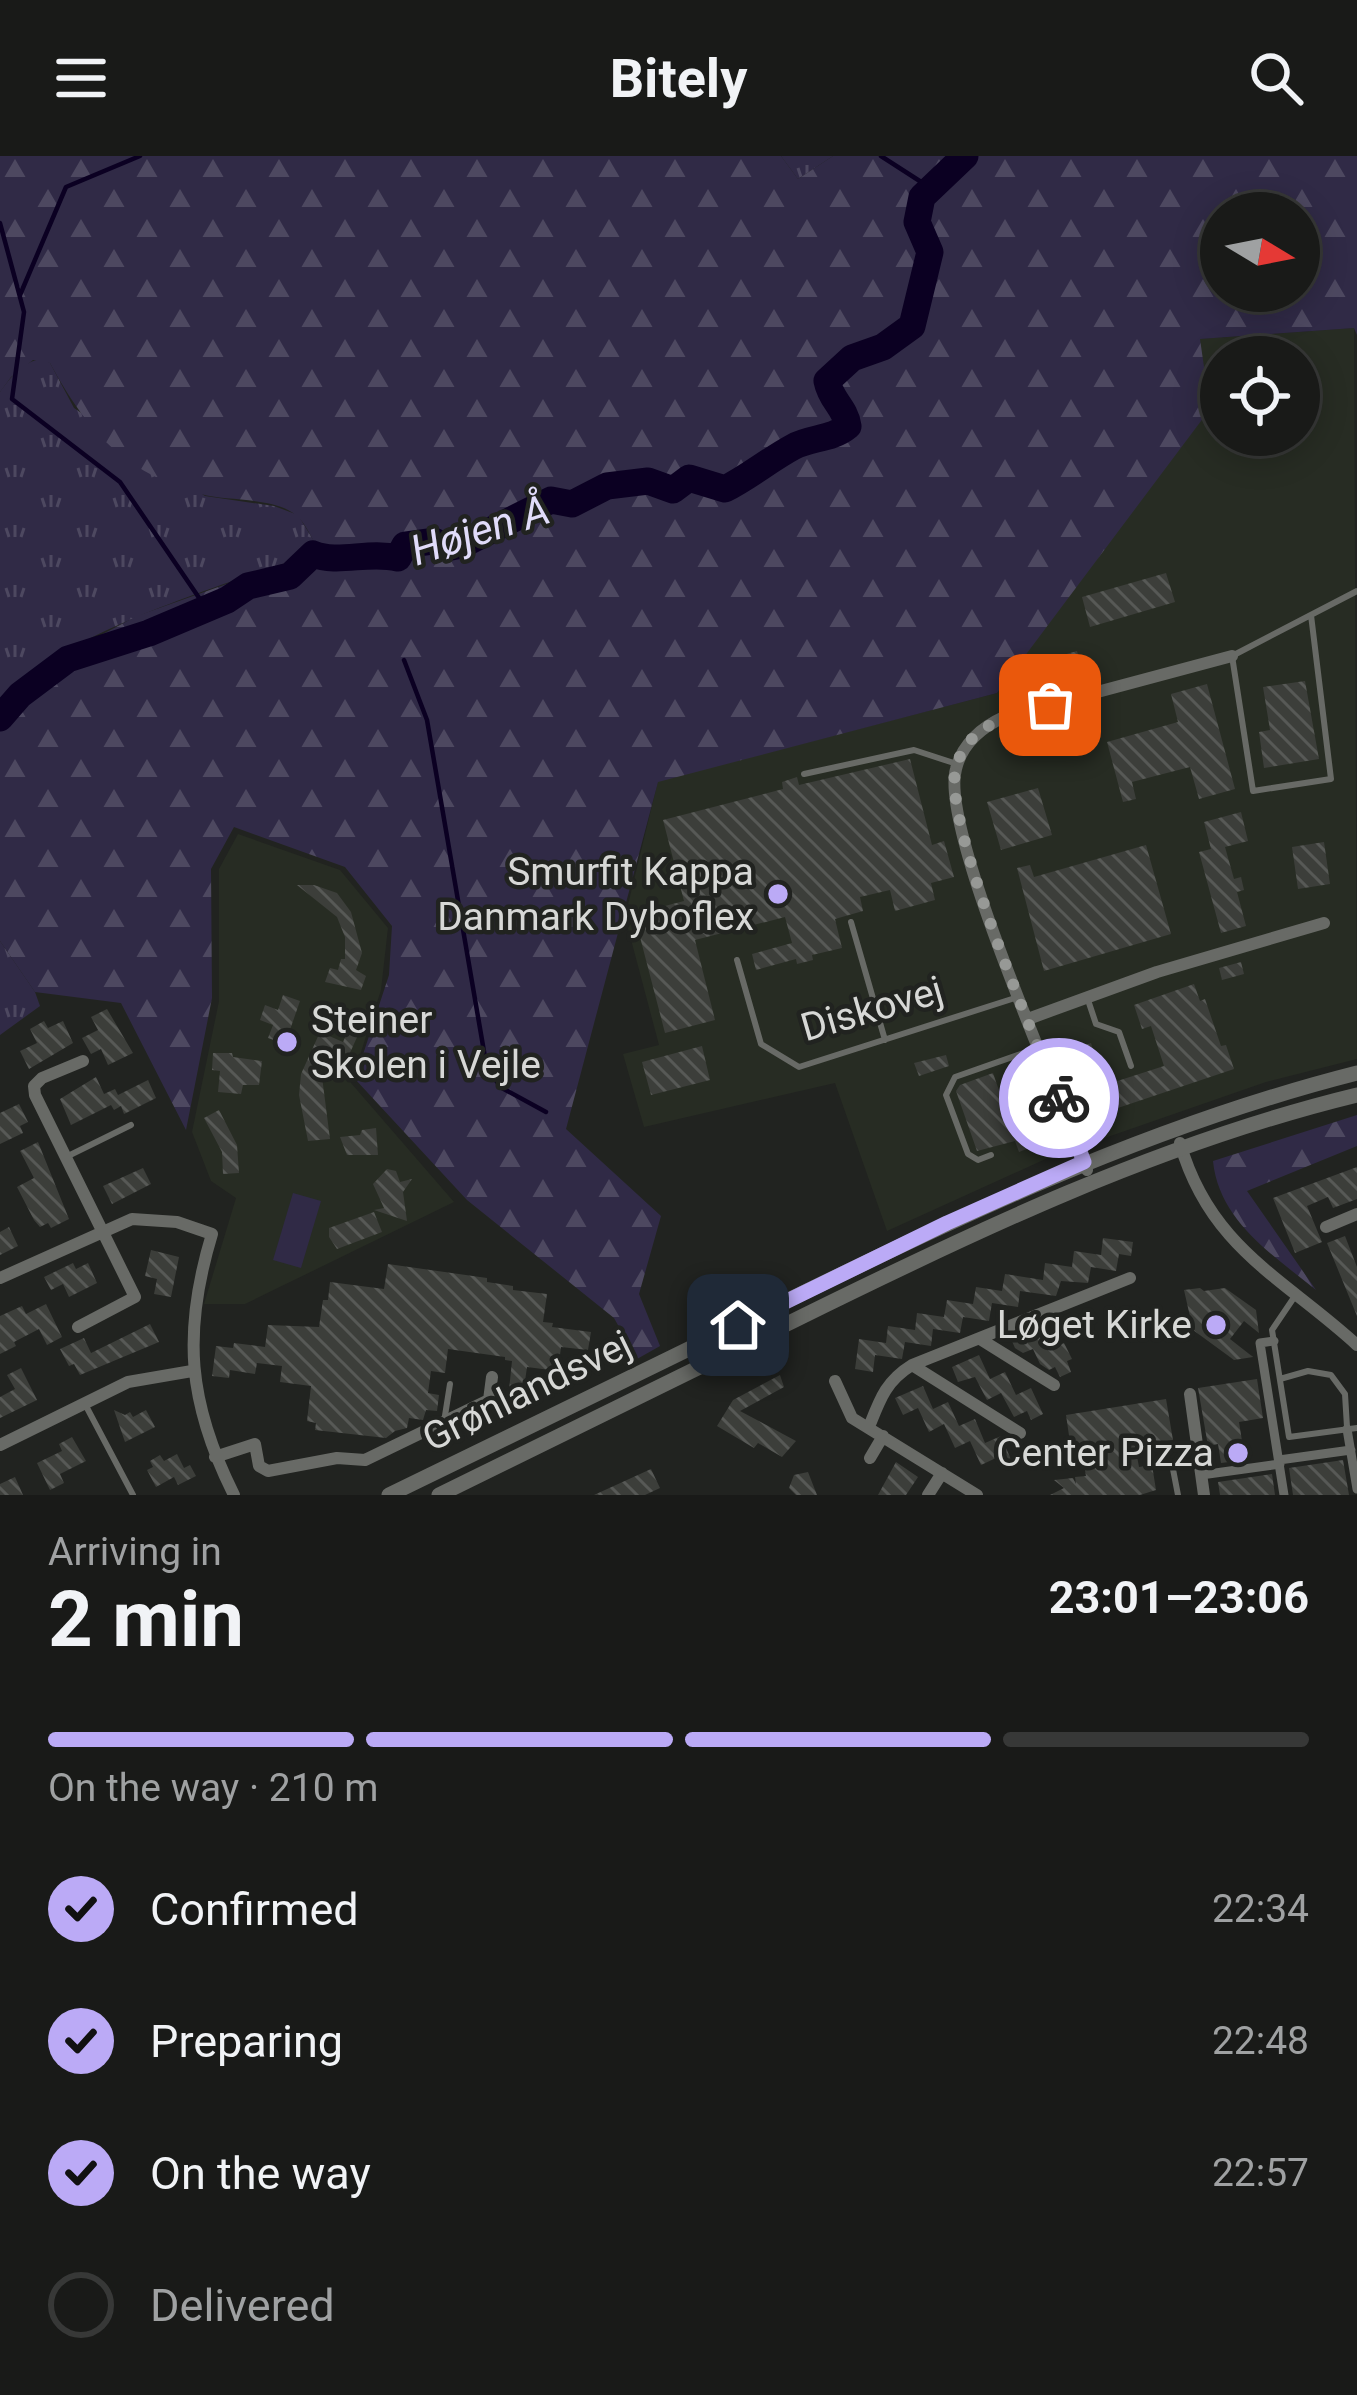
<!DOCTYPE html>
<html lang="en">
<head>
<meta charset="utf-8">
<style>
	:root { --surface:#191a18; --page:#262725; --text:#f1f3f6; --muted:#9fa1a2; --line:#373837; --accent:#bbaaf6 }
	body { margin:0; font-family:Roboto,sans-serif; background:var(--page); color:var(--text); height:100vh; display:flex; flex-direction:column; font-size:45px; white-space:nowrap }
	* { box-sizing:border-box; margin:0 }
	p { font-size:39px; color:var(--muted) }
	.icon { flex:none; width:66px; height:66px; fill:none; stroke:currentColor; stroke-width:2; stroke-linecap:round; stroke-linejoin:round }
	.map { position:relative; height:1339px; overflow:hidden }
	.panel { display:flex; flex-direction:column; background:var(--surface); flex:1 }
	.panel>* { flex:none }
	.needle { width:78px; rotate:100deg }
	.buttons { position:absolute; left:1200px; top:36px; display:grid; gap:24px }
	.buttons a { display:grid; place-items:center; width:120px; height:120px; border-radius:50%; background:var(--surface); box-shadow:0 6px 30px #0003,0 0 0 3px var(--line); font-size:60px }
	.pin { position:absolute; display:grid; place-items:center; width:102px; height:102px; color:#fff; margin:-51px; border-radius:24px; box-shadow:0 6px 18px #0006 }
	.courier { position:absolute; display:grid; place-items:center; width:120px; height:120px; margin:-60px; border:9px solid #bbaaf6; border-radius:50%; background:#fff; color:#222; box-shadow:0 3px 15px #0007 }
	.overview em { font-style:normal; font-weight:700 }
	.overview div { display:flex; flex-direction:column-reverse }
	.overview { display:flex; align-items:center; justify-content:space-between; height:204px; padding:0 48px }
	h1 { font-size:78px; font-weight:700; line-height:90px }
	.bar { display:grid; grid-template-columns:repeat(4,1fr); gap:18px 12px; align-content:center; height:144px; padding:0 48px }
	.bar i { height:15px; border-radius:9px; background:var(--line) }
	.bar .active { background:var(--accent) }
	.bar p { grid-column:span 4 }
	ol { padding:0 48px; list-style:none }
	li { display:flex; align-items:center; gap:36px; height:132px }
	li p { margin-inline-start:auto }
	li .icon { padding:12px; border-radius:50%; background:var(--accent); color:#111; stroke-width:4 }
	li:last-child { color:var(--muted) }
	li i { width:66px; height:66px; border:6px solid var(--line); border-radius:50% }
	header { display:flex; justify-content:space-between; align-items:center; height:156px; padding:0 48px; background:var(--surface); font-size:54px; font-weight:700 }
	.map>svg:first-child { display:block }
</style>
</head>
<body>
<header><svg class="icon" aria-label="menu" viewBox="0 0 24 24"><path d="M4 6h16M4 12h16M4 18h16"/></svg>Bitely<svg class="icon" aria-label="search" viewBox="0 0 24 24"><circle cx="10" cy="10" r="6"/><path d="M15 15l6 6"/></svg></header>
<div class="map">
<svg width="1357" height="1339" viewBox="0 0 1357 1339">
	<defs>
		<pattern id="grass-tufts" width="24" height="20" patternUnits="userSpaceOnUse" patternTransform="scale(3)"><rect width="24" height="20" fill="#302a46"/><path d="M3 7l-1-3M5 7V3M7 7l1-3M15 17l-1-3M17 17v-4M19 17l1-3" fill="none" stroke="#4d4860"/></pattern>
		<pattern id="forest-firs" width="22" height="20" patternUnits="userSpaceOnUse" patternTransform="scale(3)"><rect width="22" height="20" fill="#302a46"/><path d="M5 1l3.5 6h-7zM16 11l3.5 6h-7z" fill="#4d4860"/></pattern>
		<pattern id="building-back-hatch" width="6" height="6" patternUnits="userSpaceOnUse" patternTransform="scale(3)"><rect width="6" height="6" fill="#3c3e3a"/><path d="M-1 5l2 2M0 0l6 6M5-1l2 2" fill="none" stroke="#575956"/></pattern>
	</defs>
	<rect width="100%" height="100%" fill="#212320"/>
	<!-- built -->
	<path fill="#272c23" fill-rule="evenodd" d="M1354 172 1357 903 1266 926 1050 1001 887 1075 835 927 644 971 623 898 659 889 625 761 658 625 997 537 1199 183ZM1221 201H1299V279H1221Z
		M238 678 340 714 388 772 381 834 351 927 454 1046 245 1148H204L236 1042 211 1025 192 976 219 845V713Z"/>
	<!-- grass -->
	<path fill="url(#grass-tufts)" d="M781 0H833L798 23Z
		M42 203 50 207 74 252 205 340 274 350 298 359 320 395C222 430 75 471 0 542V236C10 222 23 205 42 203Z
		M0 785 35 836 40 850 0 879Z"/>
	<!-- forest -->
	<path fill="url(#forest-firs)" fill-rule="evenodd" d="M0 0H781L798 23 833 0H1357V179L1354 172 1200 183 1210 253 997 537 658 626 566 973 661 1060 639 1138 660 1190 637 1203 614 1162 467 1044 355 923 389 819 392 770 345 711 234 671 211 713 212 842 186 974 121 847 35 836 0 785V542L21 521 137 460 319 395C313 385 308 372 300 363 280 340 229 346 201 338 123 316 87 275 50 207L33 204 11 221 0 236ZM1221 57H1299V135H1221Z
		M1357 959V990L1247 1035 1316 1134C1273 1099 1219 1065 1213 1005Z"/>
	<!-- garden -->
	<path fill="#302a46" d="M293 1037 321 1045 301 1112 273 1104Z"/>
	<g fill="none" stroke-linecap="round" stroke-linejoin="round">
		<!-- stream -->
		<path stroke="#0b0022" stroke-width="4.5" d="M881 0 929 31
			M0 67 24 156 12 243 120 326 206 452
			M20 139 66 31 140 0
			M404 504 427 564 487 913 502 932 546 956"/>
		<!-- river -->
		<path stroke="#0b0022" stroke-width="27" d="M0 562 20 539 68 503 149 477 227 444 248 430 290 420 313 398C338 408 368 395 398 402L405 389 434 385 446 392 462 389 551 344 572 348 607 330 648 325 673 334 689 322 725 333C749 321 769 304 793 291 811 281 831 284 848 270 845 251 831 245 827 225L852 202 883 191 912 170 930 96 917 66 922 41 965 0"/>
	</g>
	<!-- building -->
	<path fill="url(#building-back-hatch)" d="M1166 417 1175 446 1090 471 1082 441Z
		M1077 495 1083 517 1038 530 1032 508Z
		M1305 525 1319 603 1264 612 1259 576 1270 574 1263 531Z
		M1207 528 1235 633 1199 643 1190 611 1132 626 1136 643 1123 646 1107 586 1178 566 1171 538Z
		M910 603 932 689 944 685 954 721 931 727 935 744 895 755 890 734 860 741 863 755 835 763 842 792 812 799 813 804 797 808 796 803 756 814 752 798 792 787 785 761 695 784 715 864 665 877 634 758 684 745 663 664 783 633 782 626 797 621 799 629Z
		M1038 632 1052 679 1001 694 987 646Z
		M1241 656 1248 685 1225 691 1234 723 1241 721 1244 734 1237 736 1246 770 1221 777 1199 696 1211 693 1204 666Z
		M1324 686 1330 728 1298 733 1292 691Z
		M1146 689 1171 778 1044 815 1017 712 1030 709 1034 721Z
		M297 729H314L337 737 351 756 362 797 356 814 366 820 361 834 325 826 330 812 338 814 341 803H345V781L337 761Z
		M1241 806 1244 818 1222 824 1219 812Z
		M1194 828 1200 845 1205 843 1221 890 1226 889 1234 913 1091 961 1069 894 1091 887 1105 929 1164 910 1151 870 1142 873 1134 849Z
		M283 839 300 845 285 888 268 882 273 869 260 864 265 849 278 854Z
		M107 853 133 897 108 909 101 893 91 898 82 882 98 874 91 861Z
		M44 865 48 872 63 865 73 887 29 913 20 895 37 887 30 873Z
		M348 875 358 879 349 899 341 895 331 918 321 913 330 983 308 985 299 939 301 918 320 876 343 886Z
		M702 890 710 924 651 939 642 906Z
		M213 897H232L233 901 262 905 259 929H243L241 938 218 936 220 915 212 914Z
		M946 899 949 910 919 920 914 907Z
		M993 917 1006 955 1028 947 1042 987 1019 996 1015 985 977 995 956 935 960 929Z
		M96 921 104 938 115 933 118 939 148 924 156 942 124 958 121 950 114 954 111 949 71 969 60 943Z
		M19 948 28 966 20 970 23 977 0 988V957Z
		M219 954 237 989 239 1017 223 1018 222 996 204 962Z
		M376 972 378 999H347L340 981 360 979 362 974Z
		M38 986 69 1063 51 1072 48 1067 40 1071 34 1064 17 1031 34 1022 20 995Z
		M1357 1011V1043L1333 1052 1328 1041 1307 1050 1322 1086 1295 1097 1273 1042Z
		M143 1012 151 1028 112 1048 103 1030Z
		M387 1013 396 1015 400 1026 412 1023 403 1036 407 1065 374 1054 384 1052 373 1028Z
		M374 1056 382 1076 337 1093 329 1081V1072Z
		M9 1071 18 1090 0 1099V1076Z
		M1345 1080 1357 1111V1160L1327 1087Z
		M1103 1082 1133 1086 1131 1100 1119 1098 1116 1115 1091 1111 1088 1127 1061 1125 1056 1140 1020 1135 1018 1151 992 1147 989 1165 963 1161 960 1177 933 1173 931 1190 905 1186 902 1203 875 1199 873 1216 855 1213 859 1183 886 1187 888 1170 915 1174 917 1157 944 1161 947 1144 973 1148 976 1131 1002 1135 1005 1118 1043 1124 1045 1107 1072 1111 1074 1095 1101 1099Z
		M151 1094 179 1101 171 1141 154 1138 157 1123 145 1120Z
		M73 1107 76 1113 88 1107 97 1127 69 1141 63 1128 51 1134 44 1121Z
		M388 1108 487 1122V1126L513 1130V1134L547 1138 543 1166 553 1167 552 1171 591 1176 588 1194 561 1191 558 1215 527 1211 522 1246 508 1244 512 1205 505 1204V1201L448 1193 445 1217 431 1215 428 1237 439 1239 437 1255 426 1254 423 1264 409 1262 407 1272 395 1275 386 1282 315 1274 316 1267 307 1265 311 1230 280 1226 282 1210 257 1207 255 1218 230 1214 229 1222 212 1220 216 1190 233 1192 234 1187 265 1191 268 1169 319 1171 323 1144H328L330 1126 384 1133Z
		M1200 1132 1204 1135 1225 1132 1256 1154 1259 1177 1244 1165 1230 1183 1253 1201 1234 1204 1193 1174 1184 1134Z
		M46 1148 62 1181 47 1189 39 1173 14 1186 16 1190 0 1198V1160L22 1150 26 1158Z
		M150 1168 159 1186 80 1219 74 1208 69 1210 60 1193 84 1182 91 1197Z
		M1038 1170 1049 1194 1064 1187 1072 1203 1067 1205 1071 1216 1060 1221 1055 1211 1049 1214 1040 1208 1033 1193 1023 1197 1015 1192 1011 1183Z
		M979 1199 990 1223 1005 1216 1016 1239 1031 1232 1043 1258 1031 1264 1027 1255 1014 1261 1001 1237 987 1244 975 1221 958 1226 952 1211Z
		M21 1212 37 1244 0 1262V1241L15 1233 7 1219Z
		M780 1219 784 1231 740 1255 796 1285 782 1301 758 1287 754 1292 717 1270 733 1244Z
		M1257 1223 1263 1262 1239 1266 1245 1304 1221 1307 1218 1288 1208 1290 1198 1232Z
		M923 1230 933 1253 948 1246 959 1270 975 1263 985 1287 1001 1280 1012 1306 1000 1311 996 1302 981 1309 970 1285 955 1292 944 1268 929 1276 918 1252 903 1259 895 1242Z
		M1166 1243 1173 1284 1135 1290 1139 1311 1152 1309 1156 1334 1140 1339H1050L1064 1332 1054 1324 1073 1322 1076 1328 1075 1321 1086 1320 1082 1298 1072 1300 1066 1259Z
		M114 1254 125 1259 130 1256 133 1261 146 1254 155 1271 125 1286Z
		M72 1281 86 1305 60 1318 64 1327 50 1334 37 1307 62 1295 59 1288Z
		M177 1298 184 1312 190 1309 196 1320 178 1329 174 1321 156 1331 147 1314 153 1311 150 1305 160 1299 164 1305Z
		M1343 1304 1349 1339H1293L1289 1312Z
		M896 1306 918 1321 906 1339H878Z
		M651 1313 660 1332 645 1339H594Z
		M808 1316 817 1339H796L789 1332 794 1319Z
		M1272 1318 1275 1339H1220L1218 1326Z
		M15 1321 23 1339H0V1328Z"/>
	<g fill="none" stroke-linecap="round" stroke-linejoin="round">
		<!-- service -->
		<path stroke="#686a66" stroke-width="6" d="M1311 459 1331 623 1253 635 1232 500 1357 435
			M804 618 914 594 957 608
			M851 766 885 884
			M737 804 761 888 799 911 1015 842
			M1088 844 1096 868 1119 876 1131 910
			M991 999 978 1004 968 998 946 939 955 921 1035 893
			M66 1001 131 969
			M1295 1140 1272 1174 1289 1281 1357 1272
			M1280 1223 1308 1215 1331 1219 1345 1238 1347 1271
			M86 1250 133 1339
			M444 1266 450 1228
			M1172 1308 1178 1339"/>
		<!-- pedestrian -->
		<path stroke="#686a66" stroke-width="9" d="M1274 1185 1260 1187 1284 1339
			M1347 1273 1357 1333
			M1279 1304 1351 1294
			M1201 1319 1280 1308"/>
		<!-- minor -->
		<path stroke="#686a66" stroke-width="12" d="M1028 863 1157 816 1324 767
			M1180 987C1210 1092 1284 1122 1357 1189
			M1087 1014C1061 942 939 673 956 613 962 588 982 571 1004 561L1232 500
			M1326 1071 1357 1058
			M0 1122 132 1063 177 1066 212 1078C182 1177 188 1247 234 1339
			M78 1171 135 1141 35 939 34 930 42 922 83 905
			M980 1183 1054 1229
			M912 1209 1020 1277
			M835 1225 852 1262 977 1339
			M1190 1238 1204 1339
			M869 1271C880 1243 886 1225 912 1209L1130 1122
			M0 1289 128 1226 192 1215
			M215 1301 255 1288 259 1310 268 1315 337 1302 365 1304 489 1244 492 1221
			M870 1302 883 1280
			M928 1339 942 1317"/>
		<!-- tertiary -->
		<path stroke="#686a66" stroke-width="15" d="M389 1339C510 1280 630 1222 750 1163 946 1066 1144 971 1357 917
			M439 1339C557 1282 674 1224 791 1166 973 1076 1159 987 1357 939"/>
	</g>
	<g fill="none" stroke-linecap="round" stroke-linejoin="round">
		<!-- done -->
		<path stroke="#979996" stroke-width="12" stroke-dasharray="0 21.6" d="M1050 549C1011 559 969 567 956 611 941 662 1035 884 1059 942"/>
		<!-- route -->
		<path stroke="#bbaaf6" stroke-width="15" d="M738 1169 947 1067 1084 1006 1059 942"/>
	</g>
	<!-- markers -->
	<g fill="#bbaaf6" stroke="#212320" stroke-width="4.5">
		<circle cx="778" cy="738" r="12"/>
		<circle cx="287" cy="886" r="12"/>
		<circle cx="1216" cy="1169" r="12"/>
		<circle cx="1238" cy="1297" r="12"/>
	</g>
	<g text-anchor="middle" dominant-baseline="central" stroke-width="9" stroke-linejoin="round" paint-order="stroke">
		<!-- poi labels -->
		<g font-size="39" fill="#d7d8d6" stroke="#212320" text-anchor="end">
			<text x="754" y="716">Smurfit Kappa<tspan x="754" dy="45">Danmark Dyboflex</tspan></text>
			<text x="311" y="864" text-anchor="start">Steiner<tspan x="311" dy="45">Skolen i Vejle</tspan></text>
			<text x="1192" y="1169">Løget Kirke</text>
			<text x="1214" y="1297">Center Pizza</text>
		</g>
		<!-- street labels -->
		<g font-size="39" fill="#d7d8d6" stroke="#212320">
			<text transform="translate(872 853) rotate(-16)">Diskovej</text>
			<text transform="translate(527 1235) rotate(-26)">Grønlandsvej</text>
		</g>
		<!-- water labels -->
		<g font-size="42" font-style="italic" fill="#e1dcfa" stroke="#212320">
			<text transform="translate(480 374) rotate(-18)">Højen Å</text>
		</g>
	</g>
</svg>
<div class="buttons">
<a><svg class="needle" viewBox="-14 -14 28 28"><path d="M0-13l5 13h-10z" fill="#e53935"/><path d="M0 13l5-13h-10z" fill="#9fa1a2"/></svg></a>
<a><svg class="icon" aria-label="locate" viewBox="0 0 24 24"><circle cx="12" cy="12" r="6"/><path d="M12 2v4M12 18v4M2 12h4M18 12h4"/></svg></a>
</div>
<div class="pin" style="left:1050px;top:549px;background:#ea580c"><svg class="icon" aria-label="bag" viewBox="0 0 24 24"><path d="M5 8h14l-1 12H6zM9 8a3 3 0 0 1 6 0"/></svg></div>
<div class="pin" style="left:738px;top:1169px;background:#1f2937"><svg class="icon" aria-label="home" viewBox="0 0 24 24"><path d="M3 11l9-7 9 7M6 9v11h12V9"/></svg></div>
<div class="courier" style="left:1059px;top:942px"><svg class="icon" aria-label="bike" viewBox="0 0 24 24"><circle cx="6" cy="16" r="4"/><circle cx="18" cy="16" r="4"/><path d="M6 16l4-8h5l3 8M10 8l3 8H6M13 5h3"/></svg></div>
</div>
<section class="panel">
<div class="overview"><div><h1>2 min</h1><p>Arriving in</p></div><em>23:01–23:06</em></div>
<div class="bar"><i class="active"></i><i class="active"></i><i class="active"></i><i></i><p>On the way · 210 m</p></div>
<ol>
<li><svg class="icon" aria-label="check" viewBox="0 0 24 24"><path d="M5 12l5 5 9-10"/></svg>Confirmed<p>22:34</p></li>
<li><svg class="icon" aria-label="check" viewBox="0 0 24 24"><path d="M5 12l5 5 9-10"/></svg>Preparing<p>22:48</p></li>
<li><svg class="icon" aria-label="check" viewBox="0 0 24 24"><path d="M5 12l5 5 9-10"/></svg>On the way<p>22:57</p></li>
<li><i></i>Delivered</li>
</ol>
</section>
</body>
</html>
